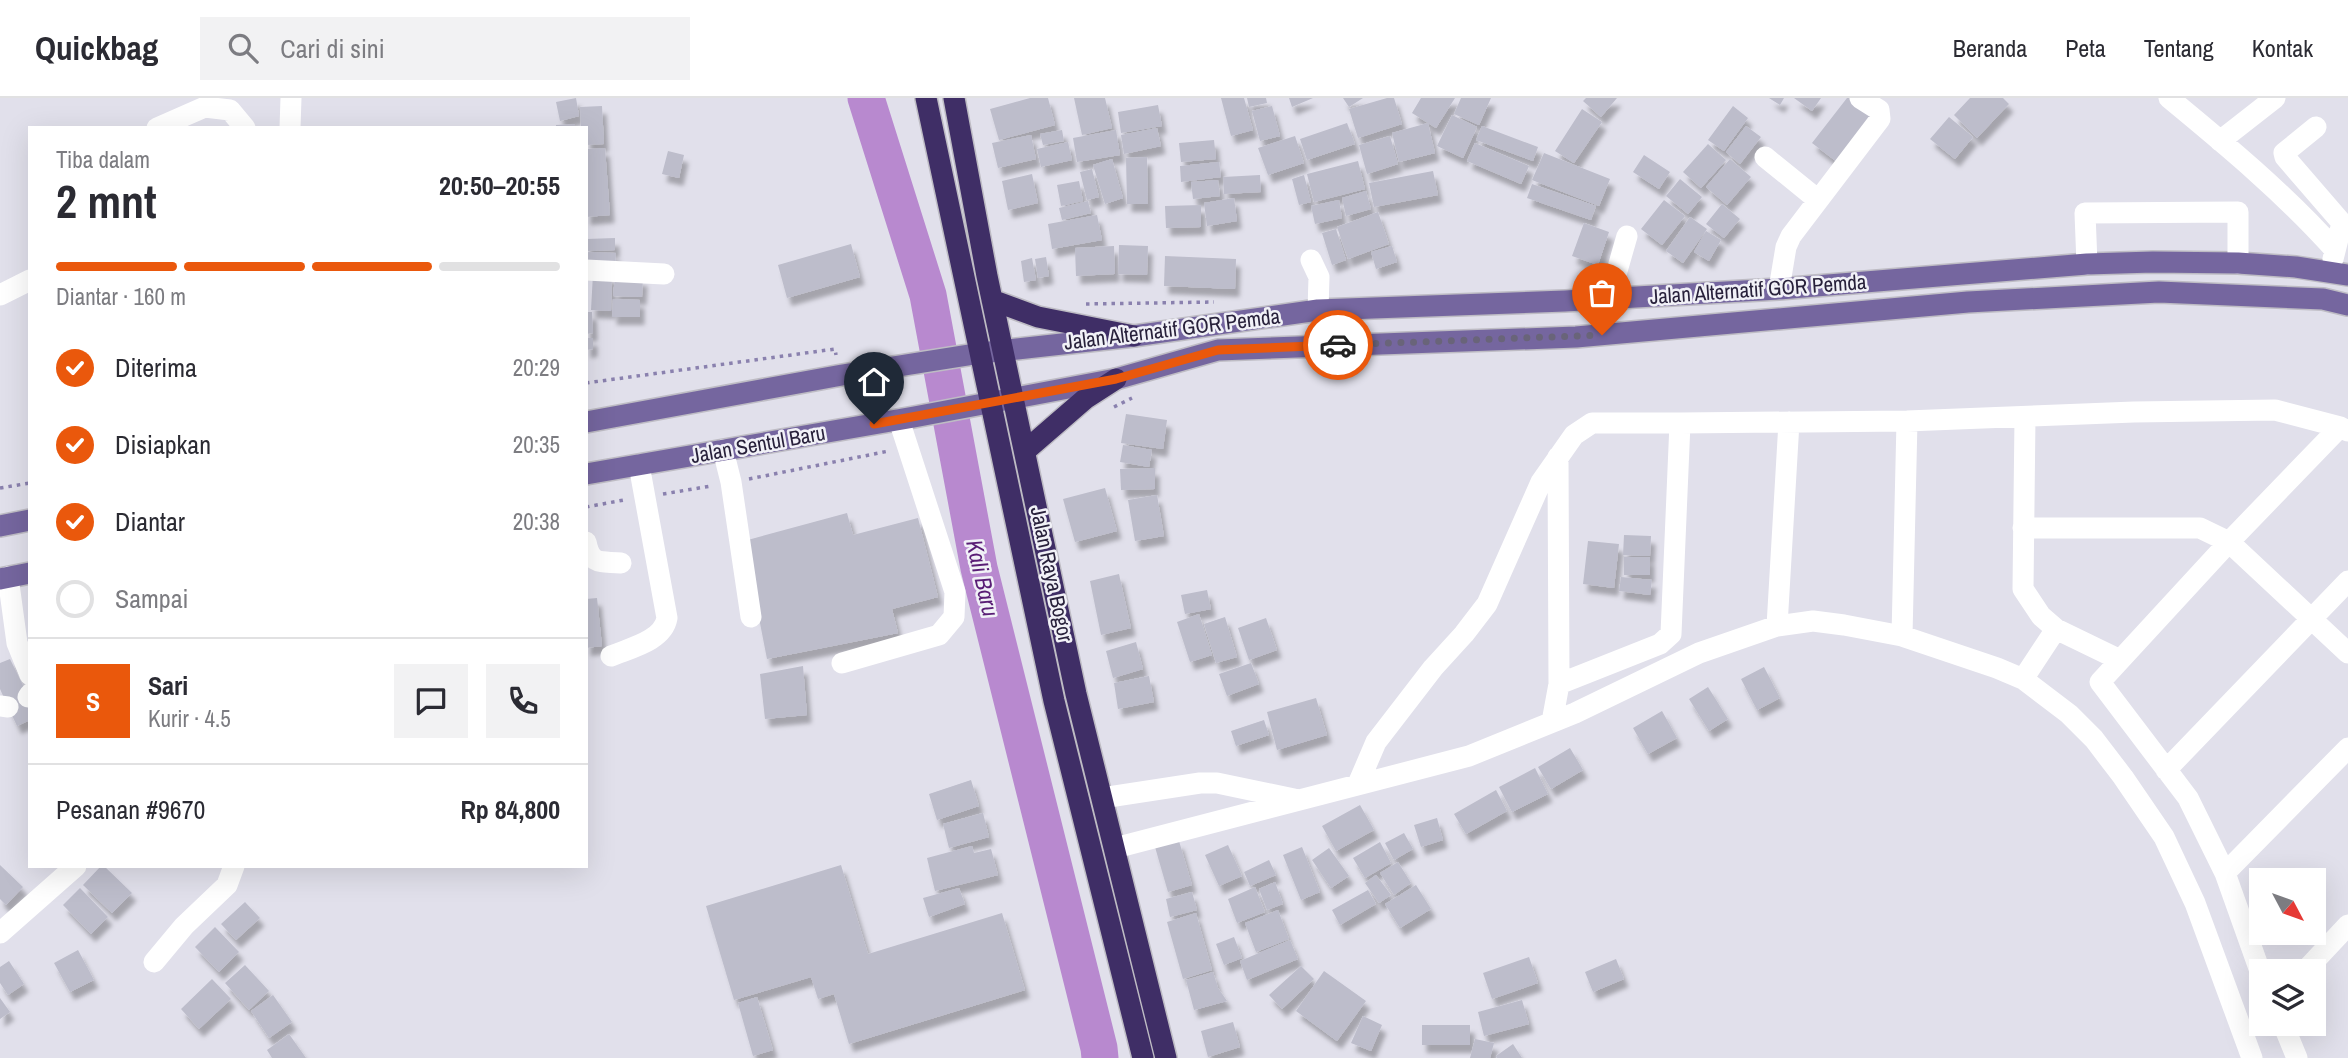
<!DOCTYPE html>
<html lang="id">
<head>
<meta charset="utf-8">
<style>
	:root { --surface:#fff; --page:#f2f2f3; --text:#2b2b33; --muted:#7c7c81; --line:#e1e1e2; --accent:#ea580c }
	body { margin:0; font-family:"Archivo Narrow",sans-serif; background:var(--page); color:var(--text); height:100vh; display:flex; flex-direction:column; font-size:26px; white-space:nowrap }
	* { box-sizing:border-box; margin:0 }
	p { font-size:23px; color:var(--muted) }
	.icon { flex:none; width:38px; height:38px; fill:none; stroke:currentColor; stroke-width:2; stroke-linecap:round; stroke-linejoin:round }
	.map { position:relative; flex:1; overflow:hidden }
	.drawer { position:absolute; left:28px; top:28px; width:560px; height:742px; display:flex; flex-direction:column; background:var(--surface); border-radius:0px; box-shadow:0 7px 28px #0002 }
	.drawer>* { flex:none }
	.needle { width:46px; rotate:131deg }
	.controls { position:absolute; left:2249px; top:770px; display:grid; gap:14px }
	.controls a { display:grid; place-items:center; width:77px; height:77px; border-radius:0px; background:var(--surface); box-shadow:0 7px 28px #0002; font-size:35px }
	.pin { position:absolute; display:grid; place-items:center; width:60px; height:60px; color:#fff; margin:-72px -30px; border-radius:50% 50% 50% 0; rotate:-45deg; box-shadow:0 0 7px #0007 }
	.pin .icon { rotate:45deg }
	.courier { position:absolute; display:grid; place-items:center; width:70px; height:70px; margin:-35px; border:5px solid #ea580c; border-radius:50%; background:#fff; color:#222; box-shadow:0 2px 9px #0007 }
	.head em { font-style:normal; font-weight:700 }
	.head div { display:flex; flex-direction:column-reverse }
	.head { display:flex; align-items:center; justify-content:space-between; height:119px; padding:0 28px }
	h1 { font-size:46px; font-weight:700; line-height:52px }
	.bar { display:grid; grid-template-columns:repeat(4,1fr); gap:10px 7px; align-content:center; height:84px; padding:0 28px }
	.bar i { height:9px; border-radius:5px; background:var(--line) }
	.bar .current { background:var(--accent) }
	.bar p { grid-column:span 4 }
	.line { display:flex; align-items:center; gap:18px; padding:0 28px; border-top:2px solid var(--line) }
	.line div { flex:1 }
	.round { display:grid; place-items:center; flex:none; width:74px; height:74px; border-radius:0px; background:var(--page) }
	ol { padding:0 28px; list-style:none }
	li { display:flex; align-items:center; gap:21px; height:77px }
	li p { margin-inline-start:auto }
	li .icon { padding:7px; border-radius:50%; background:var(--accent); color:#fff; stroke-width:4 }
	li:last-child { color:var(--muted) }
	li i { width:38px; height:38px; border:4px solid var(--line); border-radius:50% }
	header { display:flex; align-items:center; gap:42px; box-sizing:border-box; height:98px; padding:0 35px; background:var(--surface); border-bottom:2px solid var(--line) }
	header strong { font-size:33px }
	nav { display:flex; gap:38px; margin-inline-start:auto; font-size:24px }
	.search { width:490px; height:63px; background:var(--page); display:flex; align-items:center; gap:18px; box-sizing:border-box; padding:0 24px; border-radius:0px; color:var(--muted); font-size:26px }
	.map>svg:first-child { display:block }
</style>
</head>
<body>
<header>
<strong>Quickbag</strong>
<div class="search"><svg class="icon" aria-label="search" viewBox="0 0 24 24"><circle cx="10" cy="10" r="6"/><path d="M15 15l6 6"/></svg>Cari di sini</div>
<nav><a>Beranda</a><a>Peta</a><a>Tentang</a><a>Kontak</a></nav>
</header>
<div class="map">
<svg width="2348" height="960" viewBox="0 0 2348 960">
	<defs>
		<filter id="shadow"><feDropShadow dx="4.5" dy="8" stdDeviation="2" flood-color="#0004"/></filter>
	</defs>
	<rect width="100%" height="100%" fill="#e1e0eb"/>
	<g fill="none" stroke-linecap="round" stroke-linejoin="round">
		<!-- river -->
		<path stroke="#b889cf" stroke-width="37" d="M866 0 928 197 979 470 1099 950 1100 960"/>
	</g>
	<!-- building -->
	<path fill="#bdbdcb" filter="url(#shadow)" d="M576 0 579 18 560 23 556 4Z
		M1030 0H1048L1055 27 999 42 990 11Z
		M1074 0H1105L1112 30 1082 37Z
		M1221 0H1244L1253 32 1231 38Z
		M1247 0H1266L1267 5 1249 9Z
		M1289 0H1313L1292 9Z
		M1343 0H1363L1349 9Z
		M1387 0H1394L1402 26 1358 40 1349 11Z
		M1421 0H1455L1436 30 1412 15Z
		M1461 0H1491L1479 27 1454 16Z
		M1586 0H1617L1601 19 1583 3Z
		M1769 0H1784L1780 7Z
		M1794 0H1821L1812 13Z
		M1847 0H1852L1877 20 1841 67 1812 45Z
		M1970 0H2003L2009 6 1977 40 1954 17Z
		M1158 7 1162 28 1121 35 1118 14Z
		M602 8 604 46 586 47V30H581L580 9Z
		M1272 8 1280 38 1260 43 1252 13Z
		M1733 8 1748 20 1724 53 1708 42Z
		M1582 11 1602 24 1574 65 1555 53Z
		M1452 17 1477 29 1463 60 1437 48Z
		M1949 19 1973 39 1955 61 1930 41Z
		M1347 25 1355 46 1307 62 1300 41Z
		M1428 25 1435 55 1399 64 1392 35Z
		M575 26V30H556V27Z
		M1482 28 1538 49 1533 63 1476 42Z
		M1746 28 1761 39 1740 66 1726 54Z
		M1157 30 1161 48 1124 56 1121 37Z
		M1062 32 1064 43 1043 47 1040 36Z
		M1116 32 1120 57 1077 64 1073 40Z
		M1031 37 1036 61 998 70 992 45Z
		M1295 38 1304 65 1268 77 1258 50Z
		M1390 38 1398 66 1367 76 1359 47Z
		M1214 42 1216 61 1181 64 1179 45Z
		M1068 44 1072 62 1041 69 1037 51Z
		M1475 45 1529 68 1521 86 1467 63Z
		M1708 46 1726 62 1701 90 1683 74Z
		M605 50 610 117 586 119V51Z
		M668 53 684 57 679 80 662 76Z
		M1544 55 1610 81 1599 108 1532 82Z
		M1644 57 1670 74 1659 91 1633 74Z
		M1147 59 1148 106H1127L1126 60Z
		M1112 61 1123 100 1105 106 1093 67Z
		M1730 61 1751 79 1727 107 1706 89Z
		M1358 63 1365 91 1314 104 1307 76Z
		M1219 64 1221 79 1181 84 1180 68Z
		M1092 71 1099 99 1087 102 1080 74Z
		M1433 73 1438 97 1374 109 1369 85Z
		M1032 76 1038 105 1008 112 1002 83Z
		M1260 77 1261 94 1224 96 1223 79Z
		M1304 77 1311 104 1299 107 1292 81Z
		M1680 81 1702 99 1688 116 1666 98Z
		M1218 82 1220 98 1193 101 1191 84Z
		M1079 83 1083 103 1061 108 1057 87Z
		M1532 86 1596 108 1591 122 1527 100Z
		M1366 93 1371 111 1346 118 1342 100Z
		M1234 100 1237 123 1207 128 1204 105Z
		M1339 102 1342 120 1315 126 1311 108Z
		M1664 102 1685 118 1662 147 1641 131Z
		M1088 103 1091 115 1062 122 1059 110Z
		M1722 106 1740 121 1724 140 1706 126Z
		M1201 107V129L1166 130 1165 108Z
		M1378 114 1389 146 1348 161 1337 129Z
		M1097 117 1102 142 1052 151 1048 126Z
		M1690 119 1707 131 1683 165 1666 153Z
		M1584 125 1609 134 1598 167 1572 158Z
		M1336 131 1346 162 1332 167 1322 135Z
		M1706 133 1721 142 1709 163 1694 154Z
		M615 140V152L586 153V141Z
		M851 146 860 179 787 200 778 167Z
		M1119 147 1148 148 1147 177 1118 176Z
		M1114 148 1115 176 1076 178 1075 150Z
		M1392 148 1397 164 1376 171 1371 154Z
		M586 154 616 155 615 169 586 168Z
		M1165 158 1236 161 1235 191 1164 188Z
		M1046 159 1049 178 1038 180 1035 161Z
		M1032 160 1036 182 1024 184 1021 163Z
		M593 176 612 177 611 213 591 212Z
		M615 179 643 180 642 199 613 198Z
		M613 201 640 202V219H612Z
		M586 214H592L593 235 586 236Z
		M586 240H593V251L586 252Z
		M1126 316 1167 322 1163 351 1121 345Z
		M1123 347 1152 352 1149 369 1120 364Z
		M1155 370V391L1121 392 1120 371Z
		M1105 390 1117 433 1075 444 1063 401Z
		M1157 397 1164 438 1135 443 1128 402Z
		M847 415 853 437 918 420 938 499 892 511 898 535 767 561 744 443Z
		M1624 437 1651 438 1650 458 1623 457Z
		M1588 443 1619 446 1614 490 1583 486Z
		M1624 459H1650V477H1624Z
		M1119 476 1131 530 1101 537 1090 483Z
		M1621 479 1652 482 1650 497 1619 493Z
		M1207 492 1211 511 1185 516 1181 497Z
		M597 500 602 548 586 550V501Z
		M1199 516 1212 557 1190 564 1177 524Z
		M1225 519 1237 559 1216 565 1204 526Z
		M1266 520 1277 552 1249 562 1238 530Z
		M1136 544 1143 571 1113 580 1106 553Z
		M10 561 30 602V622L17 628 0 591V565Z
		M1251 565 1259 586 1227 598 1219 576Z
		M803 568 807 617 765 621 760 576Z
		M1764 569 1780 600 1757 612 1741 581Z
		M1149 578 1154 604 1118 611 1114 585Z
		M1708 589 1728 621 1709 633 1689 601Z
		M1316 600 1327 637 1277 652 1267 614Z
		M1662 613 1677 640 1648 656 1633 630Z
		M1264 622 1269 637 1236 648 1231 633Z
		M1570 650 1583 672 1551 691 1538 669Z
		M1535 670 1548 696 1512 714 1499 689Z
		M971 682 979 708 937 722 929 696Z
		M1496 692 1507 713 1466 736 1454 716Z
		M1360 707 1374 732 1336 753 1322 728Z
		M983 715 989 739 949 750 943 726Z
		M1437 720 1443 742 1421 749 1414 727Z
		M1404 735 1413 751 1394 762 1385 745Z
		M1179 743 1192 787 1168 794 1155 749Z
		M1380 744 1391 765 1365 780 1353 760Z
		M1228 747 1242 778 1219 788 1205 757Z
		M972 748 974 755 991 751 998 777 935 793 927 760Z
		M1302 749 1320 794 1301 802 1283 757Z
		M1329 750 1349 778 1331 790 1312 762Z
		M1269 762 1276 777 1250 788 1244 774Z
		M1398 764 1411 785 1394 797 1380 775Z
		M0 767 23 789 6 807 0 801Z
		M841 767 868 856 1002 815 1025 892 849 946 834 896 818 901 811 879 734 902 706 808Z
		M101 768H104L132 795 112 815 83 787Z
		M1376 777 1391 797 1379 805 1365 785Z
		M1275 784 1283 806 1267 812 1259 791Z
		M1416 787 1431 811 1400 830 1385 806Z
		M1255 789 1265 814 1237 825 1228 801Z
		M80 790 108 819 91 836 63 807Z
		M959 790 965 806 929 819 923 800Z
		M1368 792 1376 806 1340 827 1332 812Z
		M1192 794 1197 812 1170 819 1166 801Z
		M245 804 260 820 236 842 221 826Z
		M1278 812 1289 841 1256 854 1245 825Z
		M1196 815 1212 872 1183 881 1167 824Z
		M215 829 239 854 219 874 195 849Z
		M1234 839 1242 860 1224 867 1216 846Z
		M1290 842 1298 861 1247 882 1240 863Z
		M78 852 94 882 70 894 54 865Z
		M1529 859 1538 885 1492 901 1483 875Z
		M1616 861 1624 881 1593 894 1585 874Z
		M9 863 24 886 8 897 0 885V869Z
		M245 867 269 893 249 912 225 885Z
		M1301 868 1314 881 1282 911 1269 897Z
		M1324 873 1366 903 1337 943 1296 913Z
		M1213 874 1218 890 1227 903 1194 912 1186 882Z
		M212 881 231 901 199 931 181 911Z
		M273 897 292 924 269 940 251 913Z
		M757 899 773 952 753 958 738 905Z
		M0 900 10 914 0 921Z
		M1522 902 1529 926 1484 938 1478 914Z
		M1363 918 1382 927 1371 953 1351 945Z
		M1233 924 1240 949 1208 959 1201 933Z
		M1422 927H1470V947H1422Z
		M289 936 306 960H272L267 952Z
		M1475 941 1494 945 1490 960H1470Z
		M1513 946 1522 960H1497L1496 958Z"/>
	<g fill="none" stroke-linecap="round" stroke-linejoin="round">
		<defs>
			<path id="major" d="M586 324 842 277 981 255 1134 238 1318 212 1565 203 1779 191 2087 166 2153 164 2238 165 2296 169 2348 177
				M586 376 914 319 1116 281 1218 252 1576 239 1968 204 2159 194 2323 201 2348 207
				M0 428 30 422
				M0 481 30 475"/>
			<path id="highway" d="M926 0 1054 603 1143 960
				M954 0 987 178 1076 596 1166 960
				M992 202 1038 219 1134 238
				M1025 353 1085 301 1116 281"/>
		</defs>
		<!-- major casing -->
		<use href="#major" stroke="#bebcc4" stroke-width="24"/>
		<!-- highway casing -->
		<use href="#highway" stroke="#bebcc4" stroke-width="24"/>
		<!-- path -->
		<path stroke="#8a81ae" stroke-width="3.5" stroke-dasharray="3.5 5" stroke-linecap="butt" d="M1086 206 1214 204
			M586 285 835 251 836 257
			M1114 309 1132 300
			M749 381 889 353
			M0 390 30 385
			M663 396 711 388
			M586 409 624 402"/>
		<!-- minor -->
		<path stroke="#fff" stroke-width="21" d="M2169 0C2226 47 2285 96 2335 152
			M2316 29 2284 55 2285 59 2342 125 2333 161
			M157 30 205 9 230 12 245 30
			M290 30 291 0
			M2220 43 2275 0
			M1765 59 1818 102
			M1311 162 1319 179 1318 212
			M2087 166 2085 115 2238 114V165
			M586 172 664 176
			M1779 191 1786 149 1791 138 1880 21 1879 12 1860 0
			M0 197 30 182
			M1609 201 1627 138
			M1680 325 1907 323 2134 314 2275 312 2340 329 2348 333
			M723 352 731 384 751 519
			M2023 430H2200L2229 444 2348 555
			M586 444C591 468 600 463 621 465
			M8 479 17 545 30 577
			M1777 528 1789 324
			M2056 531 2120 562
			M1902 538 1907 323
			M611 558C630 550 663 543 667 520L639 367
			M842 565 939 537 954 519 955 494 899 322
			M2023 581 2056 531 2041 518 2023 491 2025 319
			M28 599 30 596
			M0 608 8 609
			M1552 624 1559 586 1558 359
			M2166 672 2348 483
			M1358 686 1376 644 1433 570 1464 536 1487 506 1541 384 1574 337 1592 325H1680L1671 536 1660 546 1559 586
			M1102 700 1200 685H1217L1294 701
			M1115 750 1469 658 1575 615 1699 555 1777 528 1813 523 1844 527 1902 538 1997 570 2023 581 2069 616 2094 641 2123 679 2164 739 2195 805 2252 960
			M2225 775 2348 650
			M0 835 76 768
			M154 864 184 828 227 787 234 768
			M2305 873 2348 827
			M2261 876 2225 775 2188 700 2100 584 2229 444 2340 329
			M2283 926 2297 960"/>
		<!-- major -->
		<use href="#major" stroke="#75669f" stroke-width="21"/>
		<!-- highway -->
		<use href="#highway" stroke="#3f2e66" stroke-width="21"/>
	</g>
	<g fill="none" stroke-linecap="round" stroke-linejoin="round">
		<!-- done -->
		<path stroke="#696479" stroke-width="7" stroke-dasharray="0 12.6" d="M1338 247 1602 237"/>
		<!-- route -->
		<path stroke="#ea580c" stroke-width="9" d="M874 326 1116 281 1218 252 1338 247"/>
	</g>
	<g text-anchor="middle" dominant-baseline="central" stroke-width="5" stroke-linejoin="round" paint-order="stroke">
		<!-- street labels -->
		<g font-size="21" fill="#28213b" stroke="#f1f1f7">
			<text transform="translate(1758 191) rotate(-4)">Jalan Alternatif GOR Pemda</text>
			<text transform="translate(1172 231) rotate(-7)">Jalan Alternatif GOR Pemda</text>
			<text transform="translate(758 346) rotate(-10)">Jalan Sentul Baru</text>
			<text transform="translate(1052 476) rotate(78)">Jalan Raya Bogor</text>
		</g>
		<!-- water labels -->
		<g font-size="23" font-style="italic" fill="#591d75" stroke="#f1f1f7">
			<text transform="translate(983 480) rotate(77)">Kali Baru</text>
		</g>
	</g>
</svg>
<div class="controls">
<a><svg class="needle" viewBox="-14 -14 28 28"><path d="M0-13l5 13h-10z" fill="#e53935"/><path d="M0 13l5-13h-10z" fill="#7c7c81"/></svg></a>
<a><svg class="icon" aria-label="layers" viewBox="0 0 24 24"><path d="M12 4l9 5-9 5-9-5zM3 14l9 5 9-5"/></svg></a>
</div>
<div class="pin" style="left:1602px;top:237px;background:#ea580c"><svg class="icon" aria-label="bag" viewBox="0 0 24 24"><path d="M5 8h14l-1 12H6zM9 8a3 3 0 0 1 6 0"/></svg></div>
<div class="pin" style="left:874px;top:326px;background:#1f2937"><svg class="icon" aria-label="home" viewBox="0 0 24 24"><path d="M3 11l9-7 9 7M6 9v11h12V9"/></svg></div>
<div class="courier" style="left:1338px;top:247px"><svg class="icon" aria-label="car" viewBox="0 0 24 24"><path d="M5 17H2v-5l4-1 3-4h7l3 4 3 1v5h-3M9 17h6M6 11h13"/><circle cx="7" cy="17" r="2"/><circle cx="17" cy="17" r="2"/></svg></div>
<section class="drawer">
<div class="head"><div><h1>2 mnt</h1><p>Tiba dalam</p></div><em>20:50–20:55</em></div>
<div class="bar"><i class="current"></i><i class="current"></i><i class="current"></i><i></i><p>Diantar · 160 m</p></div>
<ol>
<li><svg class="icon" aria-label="check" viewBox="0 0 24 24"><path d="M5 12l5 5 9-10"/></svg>Diterima<p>20:29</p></li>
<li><svg class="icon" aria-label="check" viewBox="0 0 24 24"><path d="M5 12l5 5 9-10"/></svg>Disiapkan<p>20:35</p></li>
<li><svg class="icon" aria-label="check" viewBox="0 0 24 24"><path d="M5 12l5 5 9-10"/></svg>Diantar<p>20:38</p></li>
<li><i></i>Sampai</li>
</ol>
<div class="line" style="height:126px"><b class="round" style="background:var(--accent);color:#fff">S</b><div><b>Sari</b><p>Kurir · 4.5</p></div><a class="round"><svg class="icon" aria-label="chat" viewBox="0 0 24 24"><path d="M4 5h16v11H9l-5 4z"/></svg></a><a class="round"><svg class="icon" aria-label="phone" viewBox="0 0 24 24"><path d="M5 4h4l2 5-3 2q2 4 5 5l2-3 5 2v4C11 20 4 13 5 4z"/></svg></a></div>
<div class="line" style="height:91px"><div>Pesanan #9670</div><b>Rp 84,800</b></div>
</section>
</div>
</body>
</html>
